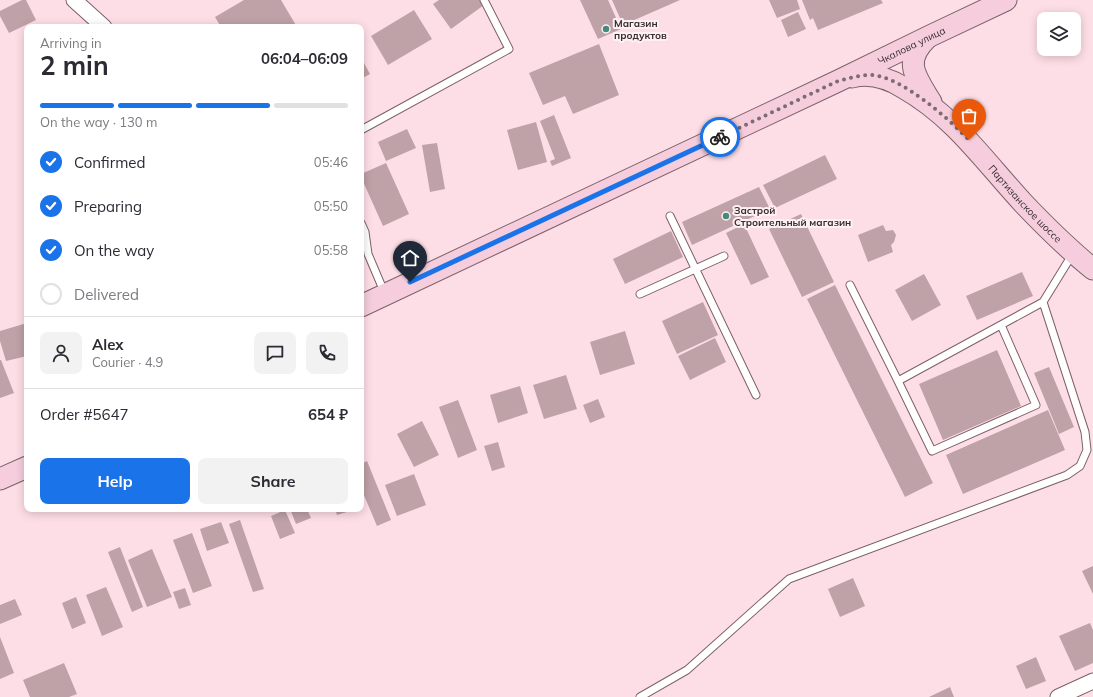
<!DOCTYPE html>
<html lang="en">
<head>
<meta charset="utf-8">
<style>
	:root { --surface:#fff; --page:#f2f2f3; --text:#2b2b33; --muted:#7c7c81; --line:#e1e1e2; --accent:#1a73e8 }
	body { margin:0; font-family:Mulish,sans-serif; background:var(--page); color:var(--text); height:100vh; display:flex; flex-direction:column; font-size:15px; white-space:nowrap }
	* { box-sizing:border-box; margin:0 }
	p { font-size:13px; color:var(--muted) }
	.icon { flex:none; width:22px; height:22px; fill:none; stroke:currentColor; stroke-width:2; stroke-linecap:round; stroke-linejoin:round }
	.map { position:relative; flex:1; overflow:hidden }
	.drawer { position:absolute; left:24px; top:24px; width:340px; height:488px; display:flex; flex-direction:column; background:var(--surface); border-radius:8px; box-shadow:0 2px 10px #0003 }
	.drawer>* { flex:none }
	.tools { position:absolute; left:1037px; top:12px; display:grid; gap:8px }
	.tools a { display:grid; place-items:center; width:44px; height:44px; border-radius:8px; background:var(--surface); box-shadow:0 2px 10px #0003; font-size:20px }
	.pin { position:absolute; display:grid; place-items:center; width:34px; height:34px; color:#fff; margin:-41px -17px; border-radius:50% 50% 50% 0; rotate:-45deg; box-shadow:0 0 4px #0007 }
	.pin .icon { rotate:45deg }
	.courier { position:absolute; display:grid; place-items:center; width:40px; height:40px; margin:-20px; border:3px solid #1a73e8; border-radius:50%; background:#fff; color:#222; box-shadow:0 1px 5px #0007 }
	.headline em { font-style:normal; font-weight:700 }
	.headline div { display:flex; flex-direction:column-reverse }
	.headline { display:flex; align-items:center; justify-content:space-between; height:68px; padding:0 16px }
	h1 { font-size:26px; font-weight:700; line-height:30px }
	.bar { display:grid; grid-template-columns:repeat(4,1fr); gap:6px 4px; align-content:center; height:48px; padding:0 16px }
	.bar i { height:5px; border-radius:3px; background:var(--line) }
	.bar .current { background:var(--accent) }
	.bar p { grid-column:span 4 }
	.line { display:flex; align-items:center; gap:10px; padding:0 16px; border-top:1px solid var(--line) }
	.line div { flex:1 }
	.round { display:grid; place-items:center; flex:none; width:42px; height:42px; border-radius:8px; background:var(--page) }
	ol { padding:0 16px; list-style:none }
	li { display:flex; align-items:center; gap:12px; height:44px }
	li p { margin-inline-start:auto }
	li .icon { padding:4px; border-radius:50%; background:var(--accent); color:#fff; stroke-width:4 }
	li:last-child { color:var(--muted) }
	li i { width:22px; height:22px; border:2px solid var(--line); border-radius:50% }
	.button { display:flex; gap:8px; margin-top:auto; padding:8px 16px }
	.button a { flex:1; height:46px; border-radius:8px; background:var(--accent); color:#fff; font-size:16px; font-weight:700; line-height:46px; text-align:center }
	.button a+a { background:var(--page); color:var(--text) }
	.map>svg:first-child { display:block }
</style>
</head>
<body>
<div class="map">
<svg width="1093" height="697" viewBox="0 0 1093 697">
	<rect width="100%" height="100%" fill="#fedee6"/>
	<!-- building -->
	<path fill="#bfa1a8" d="M22 0H26L36 20 9 33 0 16V11Z
		M244 0H281L297 27H221L215 17Z
		M439 0H480L484 5 451 29 433 4Z
		M580 0H608L621 29 598 39Z
		M612 0H680L623 25Z
		M769 0H797L800 9 777 18Z
		M802 0H881L883 3 818 30 813 18 810 20Z
		M414 10 432 39 388 65 371 36Z
		M798 12 806 29 788 37 781 20Z
		M599 44 619 95 573 114 565 96 543 105 529 73Z
		M364 63 370 74 361 79V65Z
		M554 115 571 158 552 166 550 161 555 159 540 121Z
		M536 122 547 162 518 170 507 130Z
		M407 129 416 148 386 161 378 142Z
		M437 143 445 189 430 192 422 145Z
		M825 155 837 179 775 208 763 185Z
		M386 163 409 214 383 226 361 177V174Z
		M759 187 770 209 692 245 682 222Z
		M801 214 834 282 802 297 769 229Z
		M744 224 769 277 751 285 726 233Z
		M883 225 886 231 893 230 896 235 894 242 891 245 893 252 868 262 858 235Z
		M671 231 683 257 625 284 613 259Z
		M1022 272 1033 296 977 320 966 296Z
		M924 274 941 305 912 321 895 290Z
		M835 285 933 483 905 497 807 299Z
		M703 302 718 335 677 354 662 321Z
		M27 323V356L6 361 0 341V331Z
		M625 331 635 364 600 375 590 342Z
		M715 338 726 362 690 380 678 356Z
		M997 350 1021 406 943 440 919 384Z
		M0 360H1L14 393 0 398Z
		M1049 367 1074 427 1059 434 1034 373Z
		M566 375 577 409 544 419 533 385Z
		M520 386 528 413 498 423 490 395Z
		M598 399 605 417 590 423 583 405Z
		M458 400 477 450 458 458 439 407Z
		M1048 410 1065 450 963 494 946 455Z
		M422 421 439 455 414 467 397 434Z
		M498 442 505 467 492 471 484 446Z
		M367 461 391 520 377 526 361 488V464Z
		M414 474 426 505 397 516 385 485Z
		M290 509H307L311 518 296 524Z
		M335 509H346L347 512 337 515Z
		M285 510 295 533 280 539 271 516Z
		M240 520 264 589 253 592 229 524Z
		M221 522 229 543 207 551 200 529Z
		M192 533 212 586 193 593 173 540Z
		M120 547 143 607 132 612 108 552Z
		M152 549 172 597 147 607 128 560Z
		M1093 566V594L1082 571Z
		M853 578 865 606 840 617 828 589Z
		M106 587 123 627 102 636 86 595Z
		M185 588 191 605 179 609 173 592Z
		M76 597 86 623 72 629 62 603Z
		M15 599 22 615 0 624V605Z
		M1090 623 1093 630V663L1075 671 1059 636Z
		M0 637 14 673 0 679Z
		M1036 657 1046 681 1026 689 1016 666Z
		M64 663 77 694 69 697H30L23 680Z
		M950 687 954 697H929Z"/>
	<g fill="none" stroke-linecap="round" stroke-linejoin="round">
		<defs>
			<path id="lane" d="M361 130 509 49 484 0
				M670 216 756 395
				M361 223 365 232 368 254 385 294
				M850 285 898 381
				M640 294 724 256
				M1001 325 1036 405 932 451 898 381 1043 302
				M640 697 687 670 789 579 1067 475 1080 466 1087 450 1085 432 1043 302 1072 255"/>
			<path id="street" d="M74 0 104 27
				M1058 697 1093 681"/>
			<g id="secondary">
				<path d="M927 38C902 62 916 77 931 102"/>
				<path id="s1" d="M852 77C871 72 888 78 904 88 955 117 985 162 1024 204 1046 227 1068 249 1093 269"/>
				<path id="s2" d="M361 306 838 81 930 36 1006 0"/>
				<path d="M0 479 27 467"/>
			</g>
		</defs>
		<!-- lane casing -->
		<use href="#lane" stroke="#7b6067" stroke-width="9"/>
		<!-- street casing -->
		<use href="#street" stroke="#7b6067" stroke-width="17"/>
		<!-- secondary casing -->
		<use href="#secondary" stroke="#7b6067" stroke-width="23"/>
		<!-- lane -->
		<use href="#lane" stroke="#fff" stroke-width="7"/>
		<!-- street -->
		<use href="#street" stroke="#fff" stroke-width="15"/>
		<!-- secondary -->
		<use href="#secondary" stroke="#f5cddc" stroke-width="21"/>
	</g>
	<g fill="none" stroke-linecap="round" stroke-linejoin="round">
		<!-- done -->
		<path stroke="#7e6b70" stroke-width="4" stroke-dasharray="0 7.2" d="M720 137 838 81C849 78 860 75 871 75 901 76 949 119 969 140"/>
		<!-- route -->
		<path stroke="#1a73e8" stroke-width="5" d="M410 282 720 137"/>
	</g>
	<!-- markers -->
	<g fill="#468a7e" stroke="#fef1f4" stroke-width="1.5">
		<circle cx="606" cy="29" r="4"/>
		<circle cx="726" cy="216" r="4"/>
	</g>
	<g text-anchor="middle" dominant-baseline="central" stroke-width="4" stroke-linejoin="round" paint-order="stroke">
		<!-- poi labels -->
		<g font-size="10" font-weight="bold" fill="#392d30" stroke="#fef1f4" text-anchor="start">
			<text x="614" y="23">Магазин<tspan x="614" dy="12">продуктов</tspan></text>
			<text x="734" y="210">Застрой<tspan x="734" dy="12">Строительный магазин</tspan></text>
		</g>
		<!-- street labels -->
		<g font-size="10" fill="#392d30" stroke="#fef1f4">
			<text stroke="none"><textPath href="#s2" startOffset="609">Чкалова улица</textPath></text>
			<text stroke="none"><textPath href="#s1" startOffset="223">Партизанское шоссе</textPath></text>
		</g>
	</g>
</svg>
<div class="tools">
<a><svg class="icon" aria-label="layers" viewBox="0 0 24 24"><path d="M12 4l9 5-9 5-9-5zM3 14l9 5 9-5"/></svg></a>
</div>
<div class="pin" style="left:969px;top:140px;background:#ea580c"><svg class="icon" aria-label="bag" viewBox="0 0 24 24"><path d="M5 8h14l-1 12H6zM9 8a3 3 0 0 1 6 0"/></svg></div>
<div class="pin" style="left:410px;top:282px;background:#1f2937"><svg class="icon" aria-label="home" viewBox="0 0 24 24"><path d="M3 11l9-7 9 7M6 9v11h12V9"/></svg></div>
<div class="courier" style="left:720px;top:137px"><svg class="icon" aria-label="bike" viewBox="0 0 24 24"><circle cx="6" cy="16" r="4"/><circle cx="18" cy="16" r="4"/><path d="M6 16l4-8h5l3 8M10 8l3 8H6M13 5h3"/></svg></div>
<section class="drawer">
<div class="headline"><div><h1>2 min</h1><p>Arriving in</p></div><em>06:04–06:09</em></div>
<div class="bar"><i class="current"></i><i class="current"></i><i class="current"></i><i></i><p>On the way · 130 m</p></div>
<ol>
<li><svg class="icon" aria-label="check" viewBox="0 0 24 24"><path d="M5 12l5 5 9-10"/></svg>Confirmed<p>05:46</p></li>
<li><svg class="icon" aria-label="check" viewBox="0 0 24 24"><path d="M5 12l5 5 9-10"/></svg>Preparing<p>05:50</p></li>
<li><svg class="icon" aria-label="check" viewBox="0 0 24 24"><path d="M5 12l5 5 9-10"/></svg>On the way<p>05:58</p></li>
<li><i></i>Delivered</li>
</ol>
<div class="line" style="height:72px"><a class="round"><svg class="icon" aria-label="person" viewBox="0 0 24 24"><circle cx="12" cy="8" r="4"/><path d="M4 21q1-7 8-7t8 7"/></svg></a><div><b>Alex</b><p>Courier · 4.9</p></div><a class="round"><svg class="icon" aria-label="chat" viewBox="0 0 24 24"><path d="M4 5h16v11H9l-5 4z"/></svg></a><a class="round"><svg class="icon" aria-label="phone" viewBox="0 0 24 24"><path d="M5 4h4l2 5-3 2q2 4 5 5l2-3 5 2v4C11 20 4 13 5 4z"/></svg></a></div>
<div class="line" style="height:52px"><div>Order #5647</div><b>654 ₽</b></div>
<div class="button"><a>Help</a><a>Share</a></div>
</section>
</div>
</body>
</html>
